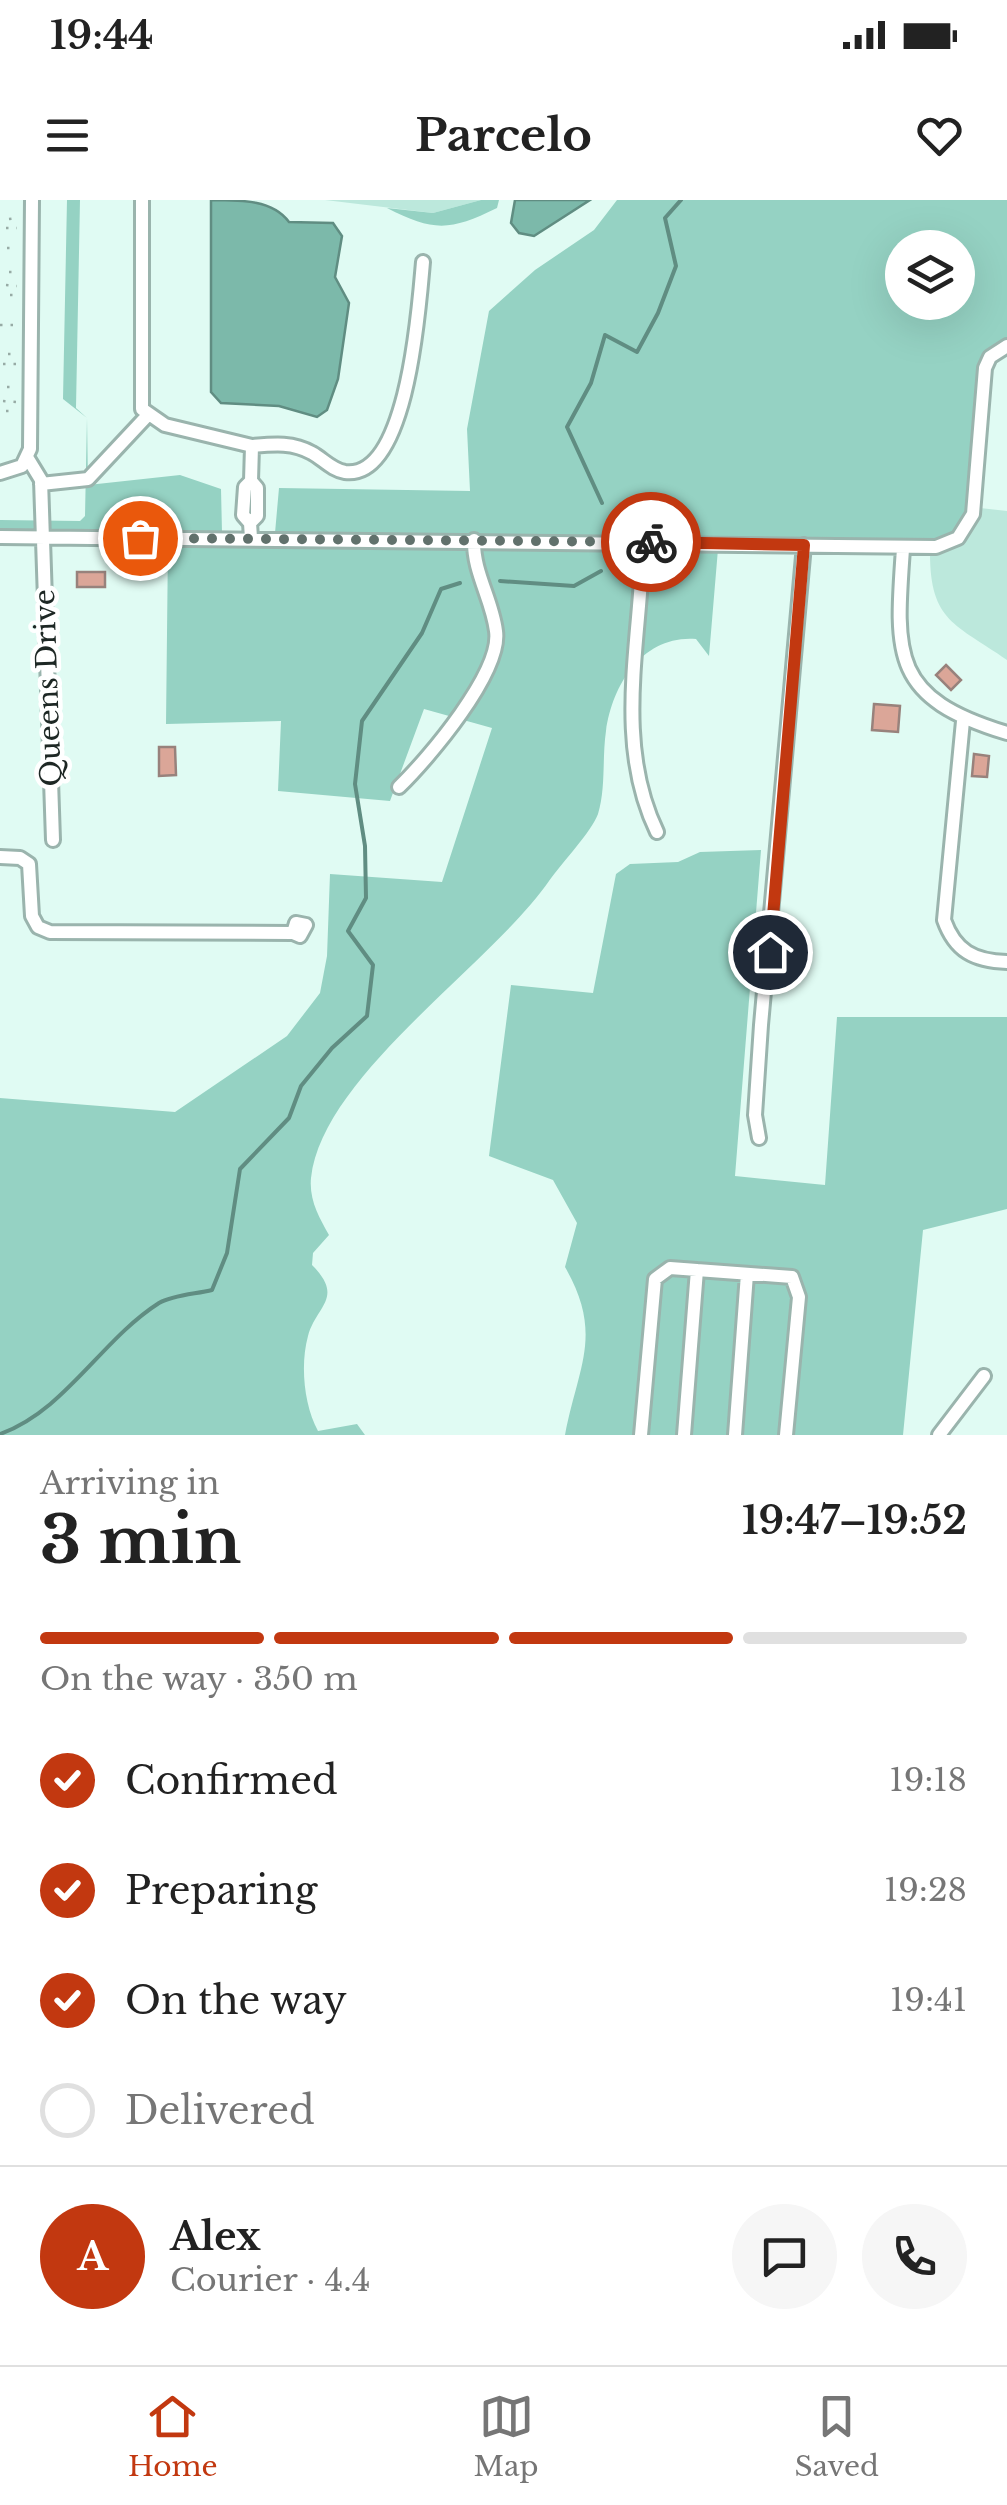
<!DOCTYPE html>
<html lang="en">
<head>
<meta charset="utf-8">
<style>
	:root { --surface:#fff; --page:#f6f6f6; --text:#222; --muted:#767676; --line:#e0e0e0; --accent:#c23810 }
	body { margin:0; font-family:"Libre Baskerville",serif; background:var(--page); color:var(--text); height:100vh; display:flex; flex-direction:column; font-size:38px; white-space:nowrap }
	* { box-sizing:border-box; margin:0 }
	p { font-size:32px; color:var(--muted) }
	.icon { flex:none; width:55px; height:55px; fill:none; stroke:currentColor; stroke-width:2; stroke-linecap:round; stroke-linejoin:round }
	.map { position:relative; height:1235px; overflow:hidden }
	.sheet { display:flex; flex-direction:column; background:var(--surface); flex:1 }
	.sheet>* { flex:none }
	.tools { position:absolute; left:885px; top:30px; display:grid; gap:20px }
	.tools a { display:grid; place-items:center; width:90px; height:90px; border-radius:50%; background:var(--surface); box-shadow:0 10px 40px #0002; font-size:50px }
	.pin { position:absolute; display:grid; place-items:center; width:85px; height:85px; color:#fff; margin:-42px; border:5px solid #fff; border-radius:50%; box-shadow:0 2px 10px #0007 }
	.courier { position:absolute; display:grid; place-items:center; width:100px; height:100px; margin:-50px; border:8px solid #c23810; border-radius:50%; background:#fff; color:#222; box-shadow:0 2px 12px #0007 }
	.overview em { font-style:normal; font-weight:700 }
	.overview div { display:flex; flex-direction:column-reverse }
	.overview { display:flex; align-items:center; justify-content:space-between; height:170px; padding:0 40px }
	h1 { font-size:65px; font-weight:700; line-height:75px }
	.bar { display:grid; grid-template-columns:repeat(4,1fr); gap:15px 10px; align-content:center; height:120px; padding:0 40px }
	.bar i { height:12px; border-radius:8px; background:var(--line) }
	.bar .selected { background:var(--accent) }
	.bar p { grid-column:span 4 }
	.line { display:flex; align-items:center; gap:25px; padding:0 40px; border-top:2px solid var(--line) }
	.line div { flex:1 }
	.round { display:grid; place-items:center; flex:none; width:105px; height:105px; border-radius:52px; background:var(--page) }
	ol { padding:0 40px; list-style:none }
	li { display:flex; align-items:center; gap:30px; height:110px }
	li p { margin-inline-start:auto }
	li .icon { padding:10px; border-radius:50%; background:var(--accent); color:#fff; stroke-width:4 }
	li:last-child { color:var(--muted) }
	li i { width:55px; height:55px; border:5px solid var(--line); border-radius:50% }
	.status { display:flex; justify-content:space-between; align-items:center; height:70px; padding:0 50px; background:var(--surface); direction:ltr }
	.status svg { height:28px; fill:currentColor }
	header { display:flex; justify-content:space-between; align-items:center; height:130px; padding:0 40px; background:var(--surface); font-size:45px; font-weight:700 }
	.tab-bar { display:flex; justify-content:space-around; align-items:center; height:140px; border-top:2px solid var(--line); background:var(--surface); font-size:28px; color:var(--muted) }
	.tab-bar a { display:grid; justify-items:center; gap:5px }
	.tab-bar .selected { color:var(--accent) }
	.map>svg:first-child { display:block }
</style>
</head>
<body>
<div class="status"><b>19:44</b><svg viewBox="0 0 49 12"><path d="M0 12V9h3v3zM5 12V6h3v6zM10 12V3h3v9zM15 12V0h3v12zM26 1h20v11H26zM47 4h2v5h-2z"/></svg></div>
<header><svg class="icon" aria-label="menu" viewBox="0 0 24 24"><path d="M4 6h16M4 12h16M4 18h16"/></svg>Parcelo<svg class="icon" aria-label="heart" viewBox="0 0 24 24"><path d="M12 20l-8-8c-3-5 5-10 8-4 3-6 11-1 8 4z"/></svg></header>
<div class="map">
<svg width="1007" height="1235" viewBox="0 0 1007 1235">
	<rect width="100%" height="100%" fill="#e0fbf3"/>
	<!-- green -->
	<path fill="#bce8dc" d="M325 0H481L433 13Z
		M980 308 1007 311V460C956 424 930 422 930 353 957 349 974 336 980 308Z"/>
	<!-- forest -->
	<path fill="#95d2c3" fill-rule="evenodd" d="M67 0H80L76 208 87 218 88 285 180 275 221 289 222 332 275 333 279 288 470 291 467 229 489 111 535 70 594 30 617 0H1007V139L990 147 979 166 966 312 953 334 934 341 0 329V320L80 321 85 316 87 218 63 199ZM902 48H958V102H902Z
		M481 0H499L497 8C450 31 434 32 387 8L433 13Z
		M168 343 718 349 709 456 696 439C644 435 613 482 606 531 602 557 606 588 598 614 592 631 561 664 549 681 491 765 322 876 311 978 309 1000 319 1017 329 1035L313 1053 312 1065C345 1098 316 1106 308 1136 300 1165 304 1205 318 1231L357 1224 365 1235H0V898L175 912 287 836 320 793 327 756 330 674 442 682 492 528 424 509 390 601 278 591 281 521 166 524Z
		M761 650 735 976 825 985 837 817H1007V1009L923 1030 903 1235H565C578 1166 604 1135 565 1067L577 1023 553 980 489 956 511 785 593 793 616 674 630 664 678 662 700 652Z"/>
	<!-- water -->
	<path fill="#7cb9aa" stroke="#608d82" stroke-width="2.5" d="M211 0C242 0 273 0 289 22L333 23 342 36 335 77 349 103 338 179 327 210 317 217 279 206 221 203 211 192Z
		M515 0H590L534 36 519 33 511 23Z"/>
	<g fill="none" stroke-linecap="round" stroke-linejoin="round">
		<!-- stream -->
		<path stroke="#608d82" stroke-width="4" d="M602 303 567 227 591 183 605 135 637 152 658 113 676 66 665 18 681 0
			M500 381 574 386 601 371
			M0 1234C65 1211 101 1140 159 1103 173 1095 196 1094 212 1090L227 1053 240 969 289 918 301 886 332 848 367 816 373 765 348 731 366 698 365 646 355 584 362 521 422 433 441 389 460 383"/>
	</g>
	<!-- building -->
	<path fill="#dba698" stroke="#98827c" stroke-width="2.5" d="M77 372H105V387H77Z
		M946 465 961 480 951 490 936 475Z
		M874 504 900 506 898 532 872 530Z
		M159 547H175L176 575 159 576Z
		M974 554 989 556 987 577 972 576Z"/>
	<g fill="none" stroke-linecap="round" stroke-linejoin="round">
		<defs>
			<path id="minor" d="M142 0V209L165 225 252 246 251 281
				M252 246C274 244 293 242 312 253 323 259 332 270 345 272 408 280 419 106 423 62
				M27 257 41 280 53 640
				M0 273 22 266 30 249 32 0
				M41 284 88 279 147 216
				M250 323 257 316V288L251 281 245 287 243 315 250 323 251 338
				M0 337 936 347 958 338 973 314 985 168 990 157 1007 146
				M643 342C641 440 613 541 657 632
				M903 349C895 457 892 498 1007 533
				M963 521 944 720C955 751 974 761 1007 762
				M399 587C428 559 502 472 496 431 492 399 473 372 474 340
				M0 657 20 658 29 664 32 716 38 727 50 732 293 733 300 736 306 725 296 723 293 733
				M759 938 755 915 761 825 804 345
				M641 1235 655 1079 670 1068 792 1077 799 1097 786 1235
				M684 1235 697 1070
				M735 1235 747 1074
				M939 1235 984 1176"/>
		</defs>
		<!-- minor casing -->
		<use href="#minor" stroke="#9ab4ad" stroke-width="18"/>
		<!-- path -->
		<path stroke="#97aba5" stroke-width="2.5" stroke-dasharray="2.5 8" stroke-linecap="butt" d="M9 19 17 18
			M6 28H17
			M7 48H17
			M9 72H17
			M6 85 17 86
			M10 95H17
			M0 125H17
			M8 154H16
			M3 164H16
			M7 187H16
			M3 201 16 202
			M6 211H16"/>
		<!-- minor -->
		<use href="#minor" stroke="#fff" stroke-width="12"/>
	</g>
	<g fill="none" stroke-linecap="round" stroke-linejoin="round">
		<!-- done -->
		<path stroke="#61716c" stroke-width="10" stroke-dasharray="0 18" d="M140 338 651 342"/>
		<!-- route -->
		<path stroke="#c23810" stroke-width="12" d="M651 342 804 345 770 752"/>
	</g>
	<g text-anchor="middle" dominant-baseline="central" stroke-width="9" stroke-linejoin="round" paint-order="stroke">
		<!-- street labels -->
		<g font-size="28" fill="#1d2724" stroke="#fff">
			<text transform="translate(48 488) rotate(-92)">Queens Drive</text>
		</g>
	</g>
</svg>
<div class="tools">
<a><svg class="icon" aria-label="layers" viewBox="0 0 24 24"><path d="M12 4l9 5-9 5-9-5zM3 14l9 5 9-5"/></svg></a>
</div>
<div class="pin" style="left:140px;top:338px;background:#ea580c"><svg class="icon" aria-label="bag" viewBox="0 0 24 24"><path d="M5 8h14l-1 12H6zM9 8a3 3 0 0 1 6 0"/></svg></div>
<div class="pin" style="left:770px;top:752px;background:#1f2937"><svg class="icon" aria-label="home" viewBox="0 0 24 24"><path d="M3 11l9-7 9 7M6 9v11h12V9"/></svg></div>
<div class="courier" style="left:651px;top:342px"><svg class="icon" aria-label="bike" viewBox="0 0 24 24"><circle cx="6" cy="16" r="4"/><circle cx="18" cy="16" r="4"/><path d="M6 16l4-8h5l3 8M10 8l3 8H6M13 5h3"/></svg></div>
</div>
<section class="sheet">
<div class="overview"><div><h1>3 min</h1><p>Arriving in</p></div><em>19:47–19:52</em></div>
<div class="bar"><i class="selected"></i><i class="selected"></i><i class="selected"></i><i></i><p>On the way · 350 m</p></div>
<ol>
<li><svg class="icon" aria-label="check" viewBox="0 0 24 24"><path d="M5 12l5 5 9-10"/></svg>Confirmed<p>19:18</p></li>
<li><svg class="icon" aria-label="check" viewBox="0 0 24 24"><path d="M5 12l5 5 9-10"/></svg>Preparing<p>19:28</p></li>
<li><svg class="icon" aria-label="check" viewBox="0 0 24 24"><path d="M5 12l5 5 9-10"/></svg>On the way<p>19:41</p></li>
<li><i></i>Delivered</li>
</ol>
<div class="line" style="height:180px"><b class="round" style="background:var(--accent);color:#fff">A</b><div><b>Alex</b><p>Courier · 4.4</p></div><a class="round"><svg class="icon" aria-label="chat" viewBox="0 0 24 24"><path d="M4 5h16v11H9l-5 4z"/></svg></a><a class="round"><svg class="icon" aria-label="phone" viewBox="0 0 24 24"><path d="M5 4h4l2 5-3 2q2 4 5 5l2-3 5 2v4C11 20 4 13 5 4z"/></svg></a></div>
</section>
<nav class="tab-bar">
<a class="selected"><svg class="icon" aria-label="home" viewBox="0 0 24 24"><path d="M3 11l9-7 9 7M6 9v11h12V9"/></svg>Home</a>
<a><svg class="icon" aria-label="map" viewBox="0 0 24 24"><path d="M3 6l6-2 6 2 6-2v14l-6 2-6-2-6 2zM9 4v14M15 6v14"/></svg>Map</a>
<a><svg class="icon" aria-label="saved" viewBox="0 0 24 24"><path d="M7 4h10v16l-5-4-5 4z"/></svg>Saved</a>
</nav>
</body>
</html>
